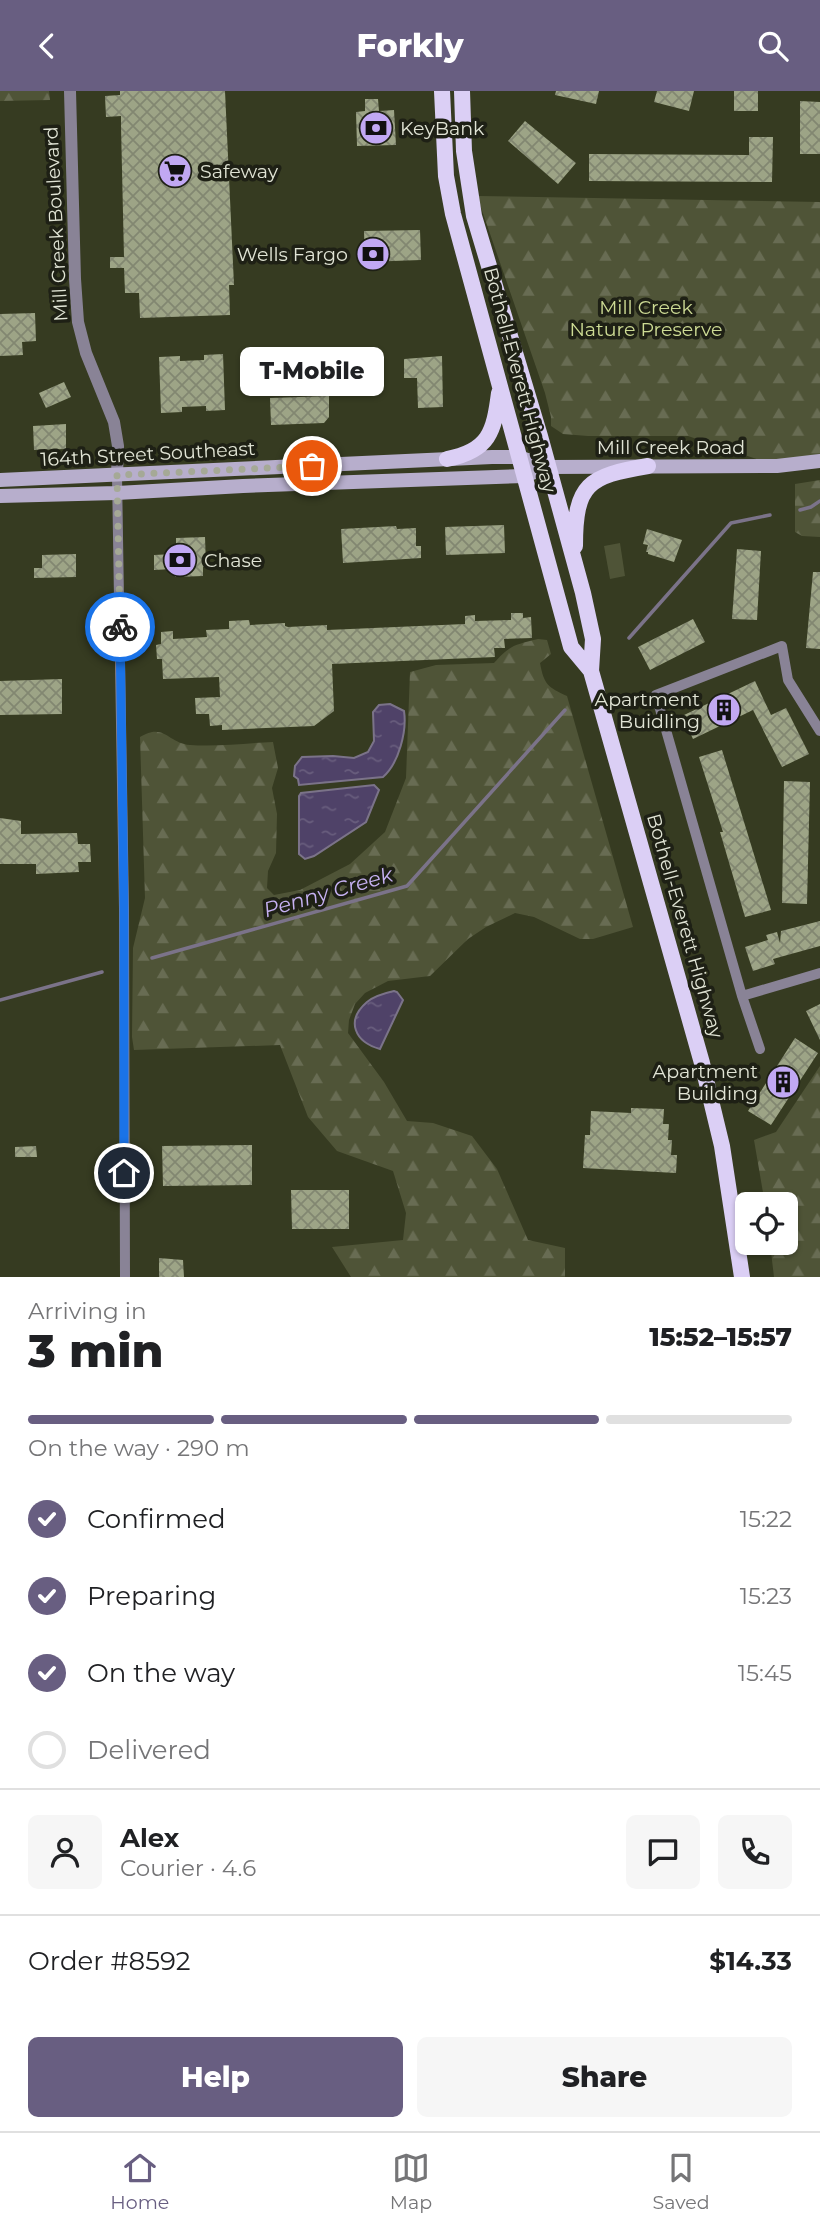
<!DOCTYPE html>
<html lang="en">
<head>
<meta charset="utf-8">
<style>
	:root { --surface:#fff; --page:#f6f6f6; --text:#202124; --muted:#757577; --line:#e0e0e0; --accent:#685e81 }
	body { margin:0; font-family:Montserrat,sans-serif; background:var(--page); color:var(--text); height:100vh; display:flex; flex-direction:column; font-size:26px; white-space:nowrap }
	* { box-sizing:border-box; margin:0 }
	p { font-size:23px; color:var(--muted) }
	.icon { flex:none; width:38px; height:38px; fill:none; stroke:currentColor; stroke-width:2; stroke-linecap:round; stroke-linejoin:round }
	.map { position:relative; height:1186px; overflow:hidden }
	.sheet { display:flex; flex-direction:column; background:var(--surface); flex:1 }
	.sheet>* { flex:none }
	.buttons { position:absolute; left:735px; top:1101px; display:grid; gap:14px }
	.buttons a { display:grid; place-items:center; width:63px; height:63px; border-radius:10px; background:var(--surface); box-shadow:0 2px 5px #0004; font-size:35px }
	.pin { position:absolute; display:grid; place-items:center; width:60px; height:60px; color:#fff; margin:-30px; border:4px solid #fff; border-radius:50%; box-shadow:0 2px 7px #0007 }
	.courier { position:absolute; display:grid; place-items:center; width:70px; height:70px; margin:-35px; border:5px solid #1a73e8; border-radius:50%; background:#fff; color:#222; box-shadow:0 2px 9px #0007 }
	.bubble { position:absolute; height:49px; border-radius:10px; background:var(--surface); box-shadow:0 2px 5px #0004; font-size:23px; font-weight:800; line-height:49px; text-align:center }
	.head em { font-style:normal; font-weight:800 }
	.head div { display:flex; flex-direction:column-reverse }
	.head { display:flex; align-items:center; justify-content:space-between; height:119px; padding:0 28px }
	h1 { font-size:46px; font-weight:800; line-height:52px }
	.bar { display:grid; grid-template-columns:repeat(4,1fr); gap:10px 7px; align-content:center; height:84px; padding:0 28px }
	.bar i { height:9px; border-radius:5px; background:var(--line) }
	.bar .current { background:var(--accent) }
	.bar p { grid-column:span 4 }
	.line { display:flex; align-items:center; gap:18px; padding:0 28px; border-top:2px solid var(--line) }
	.line div { flex:1 }
	.round { display:grid; place-items:center; flex:none; width:74px; height:74px; border-radius:10px; background:var(--page) }
	ol { padding:0 28px; list-style:none }
	li { display:flex; align-items:center; gap:21px; height:77px }
	li p { margin-inline-start:auto }
	li .icon { padding:7px; border-radius:50%; background:var(--accent); color:#fff; stroke-width:4 }
	li:last-child { color:var(--muted) }
	li i { width:38px; height:38px; border:4px solid var(--line); border-radius:50% }
	.action { display:flex; gap:14px; margin-top:auto; padding:14px 28px }
	.action a { flex:1; height:80px; border-radius:10px; background:var(--accent); color:#fff; font-size:28px; font-weight:800; line-height:80px; text-align:center }
	.action a+a { background:var(--page); color:var(--text) }
	header { display:flex; justify-content:space-between; align-items:center; height:91px; padding:0 28px; background:var(--accent); color:#fff; font-size:32px; font-weight:800 }
	.tabs { display:flex; justify-content:space-around; align-items:center; height:98px; border-top:2px solid var(--line); background:var(--surface); font-size:19px; color:var(--muted) }
	.tabs a { display:grid; justify-items:center; gap:4px }
	.tabs .current { color:var(--accent) }
	.map>svg:first-child { display:block }
</style>
</head>
<body>
<header><svg class="icon" aria-label="back" viewBox="0 0 24 24"><path d="M15 5l-7 7 7 7"/></svg>Forkly<svg class="icon" aria-label="search" viewBox="0 0 24 24"><circle cx="10" cy="10" r="6"/><path d="M15 15l6 6"/></svg></header>
<div class="map">
<svg width="820" height="1186" viewBox="0 0 820 1186">
	<defs>
		<pattern id="forest-firs" width="22" height="20" patternUnits="userSpaceOnUse" patternTransform="scale(1.75)"><rect width="22" height="20" fill="#4f5437"/><path d="M5 1l3.5 6h-7zM16 11l3.5 6h-7z" fill="#686c53"/></pattern>
		<pattern id="water-ripples" width="26" height="14" patternUnits="userSpaceOnUse" patternTransform="scale(1.75)"><rect width="26" height="14" fill="#4f4268"/><path d="M2 4q2-2 4 0t4 0M15 11q2-2 4 0t4 0" fill="none" stroke="#685d7d"/></pattern>
		<pattern id="building-cross-hatch" width="8" height="8" patternUnits="userSpaceOnUse" patternTransform="scale(1.75)"><rect width="8" height="8" fill="#9da486"/><path d="M0 0l8 8M0 8l8-8" fill="none" stroke="#828771"/></pattern>
	</defs>
	<rect width="100%" height="100%" fill="#363b21"/>
	<!-- forest -->
	<path fill="url(#forest-firs)" d="M0 0H49L50 9 0 10Z
		M477 105 820 111V370L777 375 688 345H588L563 343 551 335V326L545 302Z
		M820 389V446L802 445 795 441V393Z
		M538 548 547 549 551 563 540 572C544 594 548 596 567 605L633 836 593 848H580L534 826 515 822 486 836 468 848 430 885 388 890 365 902 355 913 349 929 348 942 384 991 407 1030 433 1032 472 1045 497 1078 528 1149 565 1157V1186H351L332 1156 403 1149 406 1122 393 1080 337 1060 308 1026 280 954 134 959 132 946 133 857 145 807 140 646C164 631 168 652 190 654 217 656 246 652 273 651L278 677 272 697 277 723 276 762 268 780 267 797 274 804 300 799 350 773 385 741 406 687 410 581 436 574 494 572C511 553 515 554 538 548Z
		M820 975V1186H774L770 1152H786V1113H765L754 1049 776 1041Z"/>
	<!-- pitch -->
	<path fill="#4f5437" d="M620 452 625 485 610 488 604 455Z"/>
	<!-- water -->
	<path fill="url(#water-ripples)" stroke="#7b7389" stroke-width="2" d="M390 613 404 620C407 640 399 672 383 686L299 694 298 688 294 685 295 675 302 666 333 665 354 667 368 661 374 650 373 621 379 614Z
		M374 694 379 699 366 731 314 765 305 768 299 763V705L301 702Z
		M394 900 397 901 403 909 380 958C355 951 345 930 367 911 374 905 385 902 394 900Z"/>
	<g fill="none" stroke-linecap="round" stroke-linejoin="round">
		<!-- stream -->
		<path stroke="#7b7389" stroke-width="3.5" d="M800 419 811 416 820 410
			M629 547 731 432 770 424
			M152 867 407 795 565 619
			M0 909 102 881"/>
	</g>
	<!-- building -->
	<path fill="url(#building-cross-hatch)" d="M120 0H225L234 194H229L230 224 140 227 139 202H125L124 177H110V166H124L121 35V25L106 26 105 5 120 4Z
		M556 0H599L596 13 555 4Z
		M657 0H694L689 20 654 11Z
		M734 0H758V20H734Z
		M365 8H378L379 20 394 19 396 54 357 55 356 21 365 20Z
		M800 10 820 11V63H800Z
		M525 30 576 72 558 93 508 50Z
		M749 46H773L772 91 589 90V63L749 64Z
		M420 139 421 169 365 171 364 140Z
		M35 222 36 250 22 251 23 264 0 265V223Z
		M223 263 225 319 206 320V315L182 316V321L161 322 159 266 180 265V270L204 269V264Z
		M442 265 443 316 418 317 417 287H404V268Z
		M64 291 71 306 46 317 39 302Z
		M329 305V326L324 332 271 334 270 307Z
		M66 333V358L34 359 33 335Z
		M504 434 505 462 446 464 445 436Z
		M396 435 397 438 416 437V455H421V467L343 472 341 438Z
		M647 438 682 449 674 471 648 463V461H646L648 454 643 453Z
		M205 446 206 474 203 476V485L175 486 174 478 154 479V464L174 463 173 455H176V447Z
		M737 458 761 460 757 529 732 528Z
		M76 463V486L34 487V477H42V464Z
		M813 481H820V558L806 557Z
		M511 522H523V527L531 526 532 547 504 548 505 557H494L495 566 332 573 334 620 314 635 222 639V634L210 635 209 623H196L195 607 220 606 219 586 163 588 162 568H157L156 554 161 553V541L173 540V548L207 546 206 539 229 538V530L249 529 250 534 285 532V535L288 536 327 534V539L465 533V525L475 524V530L511 529Z
		M693 528 705 551 650 579 638 556Z
		M62 588V623L0 624V590Z
		M755 590 771 624 786 617 809 663 782 676 753 619 693 648 682 625Z
		M722 659 771 819 745 826 720 741H723L699 666Z
		M784 690 810 691 807 813 782 812Z
		M0 727 21 730V743L77 742 78 753H90L91 771H78L79 781 36 783V773H0Z
		M820 830V855L773 868 775 873 753 880 745 856 768 849 766 844 777 841 780 852 781 840Z
		M820 913V949L806 920Z
		M795 947 818 962 771 1034 748 1020Z
		M631 1017 664 1018 663 1033H669L668 1049H672L671 1064H677L676 1082 583 1077 585 1044H590L591 1020 631 1022Z
		M252 1054V1094L163 1095 162 1055Z
		M36 1055 37 1066H15V1056Z
		M291 1099H349V1138H292Z
		M159 1167 183 1169 184 1186H159Z"/>
	<g fill="none" stroke-linecap="round" stroke-linejoin="round">
		<!-- minor -->
		<path stroke="#898396" stroke-width="10" d="M117 384 124 818 125 1186
			M742 905 820 882
			M760 958 742 905 656 604 782 555 788 589 820 640"/>
		<!-- tertiary -->
		<path stroke="#898396" stroke-width="12" d="M70 0 75 188 78 231 86 262 114 331 118 355 117 384"/>
		<!-- secondary -->
		<path stroke="#b7aecc" stroke-width="14" d="M0 389 492 366H519L548 376
			M0 405 117 402 243 395 524 385 548 376 777 375 820 370"/>
		<!-- primary -->
		<path stroke="#dbcff5" stroke-width="16" d="M442 0 446 85 453 123 571 556 591 580
			M462 0 464 60 474 125 540 345 583 502 593 548 591 580 702 972 722 1055 742 1186
			M447 368C489 360 494 341 499 302
			M575 455C575 393 588 385 648 375"/>
	</g>
	<g fill="none" stroke-linecap="round" stroke-linejoin="round">
		<!-- done -->
		<path stroke="#a5a996" stroke-width="7" stroke-dasharray="0 12.6" d="M120 536 117 384 312 375"/>
		<!-- route -->
		<path stroke="#1a73e8" stroke-width="9" d="M120 536 124 818V1082"/>
	</g>
	<!-- icons -->
	<defs>
		<symbol id="bank-disc" viewBox="-11 -11 22 22"><circle r="9.5" fill="#c1a8f3" stroke="#1e2015"/><path d="M-6-4H6V4H-6ZM0-2.3a2.3 2.3 0 1 0 0 4.6a2.3 2.3 0 1 0 0-4.6Z" fill="#111"/></symbol>
		<symbol id="supermarket-disc" viewBox="-11 -11 22 22"><circle r="9.5" fill="#c1a8f3" stroke="#1e2015"/><path d="M-6-5.5h2.5l.6 2H6L4.5 2H-2.5L-4.4-4H-6ZM-1.5 3.2a1.3 1.3 0 1 0 .1 0ZM3 3.2a1.3 1.3 0 1 0 .1 0Z" fill="#111"/></symbol>
		<symbol id="building-disc" viewBox="-11 -11 22 22"><circle r="9.5" fill="#c1a8f3" stroke="#1e2015"/><path d="M-4-6H4V6H1V3H-1V6H-4ZM-2.5-4.3h1.7v1.8h-1.7ZM.8-4.3h1.7v1.8H.8ZM-2.5-1h1.7V.8h-1.7ZM.8-1h1.7V.8H.8Z" fill="#111"/></symbol>
	</defs>
	<g fill-rule="evenodd">
		<use href="#bank-disc" x="357" y="18" width="38" height="38"/>
		<use href="#supermarket-disc" x="156" y="61" width="38" height="38"/>
		<use href="#bank-disc" x="354" y="144" width="38" height="38"/>
		<use href="#bank-disc" x="161" y="450" width="38" height="38"/>
		<use href="#building-disc" x="705" y="600" width="38" height="38"/>
		<use href="#building-disc" x="764" y="972" width="38" height="38"/>
	</g>
	<g text-anchor="middle" dominant-baseline="central" stroke-width="7" stroke-linejoin="round" paint-order="stroke">
		<!-- poi labels -->
		<g font-size="19" fill="#e1e4d5" stroke="#1e2015" text-anchor="start">
			<text x="400" y="37">KeyBank</text>
			<text x="200" y="80">Safeway</text>
			<text x="348" y="163" text-anchor="end">Wells Fargo</text>
			<text x="204" y="469">Chase</text>
			<text x="700" y="608" text-anchor="end">Apartment<tspan x="700" dy="22">Buidling</tspan></text>
			<text x="758" y="980" text-anchor="end">Apartment<tspan x="758" dy="22">Building</tspan></text>
		</g>
		<!-- street labels -->
		<g font-size="19" fill="#e1e4d5" stroke="#1e2015">
			<text transform="translate(56 133) rotate(-93)">Mill Creek Boulevard</text>
			<text transform="translate(520 289) rotate(75)">Bothell-Everett Highway</text>
			<text x="671" y="356">Mill Creek Road</text>
			<text transform="translate(148 363) rotate(-3)">164th Street Southeast</text>
			<text transform="translate(685 835) rotate(74)">Bothell-Everett Highway</text>
		</g>
		<!-- park labels -->
		<g font-size="19" fill="#cddb94" stroke="#1e2015">
			<text x="646" y="216">Mill Creek<tspan x="646" dy="22">Nature Preserve</tspan></text>
		</g>
		<!-- water labels -->
		<g font-size="21" font-style="italic" fill="#c6b1f2" stroke="#1e2015">
			<text transform="translate(328 801) rotate(-16)">Penny Creek</text>
		</g>
	</g>
</svg>
<div class="buttons">
<a><svg class="icon" aria-label="locate" viewBox="0 0 24 24"><circle cx="12" cy="12" r="6"/><path d="M12 2v4M12 18v4M2 12h4M18 12h4"/></svg></a>
</div>
<div class="pin" style="left:312px;top:375px;background:#ea580c"><svg class="icon" aria-label="bag" viewBox="0 0 24 24"><path d="M5 8h14l-1 12H6zM9 8a3 3 0 0 1 6 0"/></svg></div>
<div class="pin" style="left:124px;top:1082px;background:#1f2937"><svg class="icon" aria-label="home" viewBox="0 0 24 24"><path d="M3 11l9-7 9 7M6 9v11h12V9"/></svg></div>
<div class="courier" style="left:120px;top:536px"><svg class="icon" aria-label="bike" viewBox="0 0 24 24"><circle cx="6" cy="16" r="4"/><circle cx="18" cy="16" r="4"/><path d="M6 16l4-8h5l3 8M10 8l3 8H6M13 5h3"/></svg></div>
<div class="bubble" style="left:240px;top:256px;width:144px">T-Mobile</div>
</div>
<section class="sheet">
<div class="head"><div><h1>3 min</h1><p>Arriving in</p></div><em>15:52–15:57</em></div>
<div class="bar"><i class="current"></i><i class="current"></i><i class="current"></i><i></i><p>On the way · 290 m</p></div>
<ol>
<li><svg class="icon" aria-label="check" viewBox="0 0 24 24"><path d="M5 12l5 5 9-10"/></svg>Confirmed<p>15:22</p></li>
<li><svg class="icon" aria-label="check" viewBox="0 0 24 24"><path d="M5 12l5 5 9-10"/></svg>Preparing<p>15:23</p></li>
<li><svg class="icon" aria-label="check" viewBox="0 0 24 24"><path d="M5 12l5 5 9-10"/></svg>On the way<p>15:45</p></li>
<li><i></i>Delivered</li>
</ol>
<div class="line" style="height:126px"><a class="round"><svg class="icon" aria-label="person" viewBox="0 0 24 24"><circle cx="12" cy="8" r="4"/><path d="M4 21q1-7 8-7t8 7"/></svg></a><div><b>Alex</b><p>Courier · 4.6</p></div><a class="round"><svg class="icon" aria-label="chat" viewBox="0 0 24 24"><path d="M4 5h16v11H9l-5 4z"/></svg></a><a class="round"><svg class="icon" aria-label="phone" viewBox="0 0 24 24"><path d="M5 4h4l2 5-3 2q2 4 5 5l2-3 5 2v4C11 20 4 13 5 4z"/></svg></a></div>
<div class="line" style="height:91px"><div>Order #8592</div><b>$14.33</b></div>
<div class="action"><a>Help</a><a>Share</a></div>
</section>
<nav class="tabs">
<a class="current"><svg class="icon" aria-label="home" viewBox="0 0 24 24"><path d="M3 11l9-7 9 7M6 9v11h12V9"/></svg>Home</a>
<a><svg class="icon" aria-label="map" viewBox="0 0 24 24"><path d="M3 6l6-2 6 2 6-2v14l-6 2-6-2-6 2zM9 4v14M15 6v14"/></svg>Map</a>
<a><svg class="icon" aria-label="saved" viewBox="0 0 24 24"><path d="M7 4h10v16l-5-4-5 4z"/></svg>Saved</a>
</nav>
</body>
</html>
